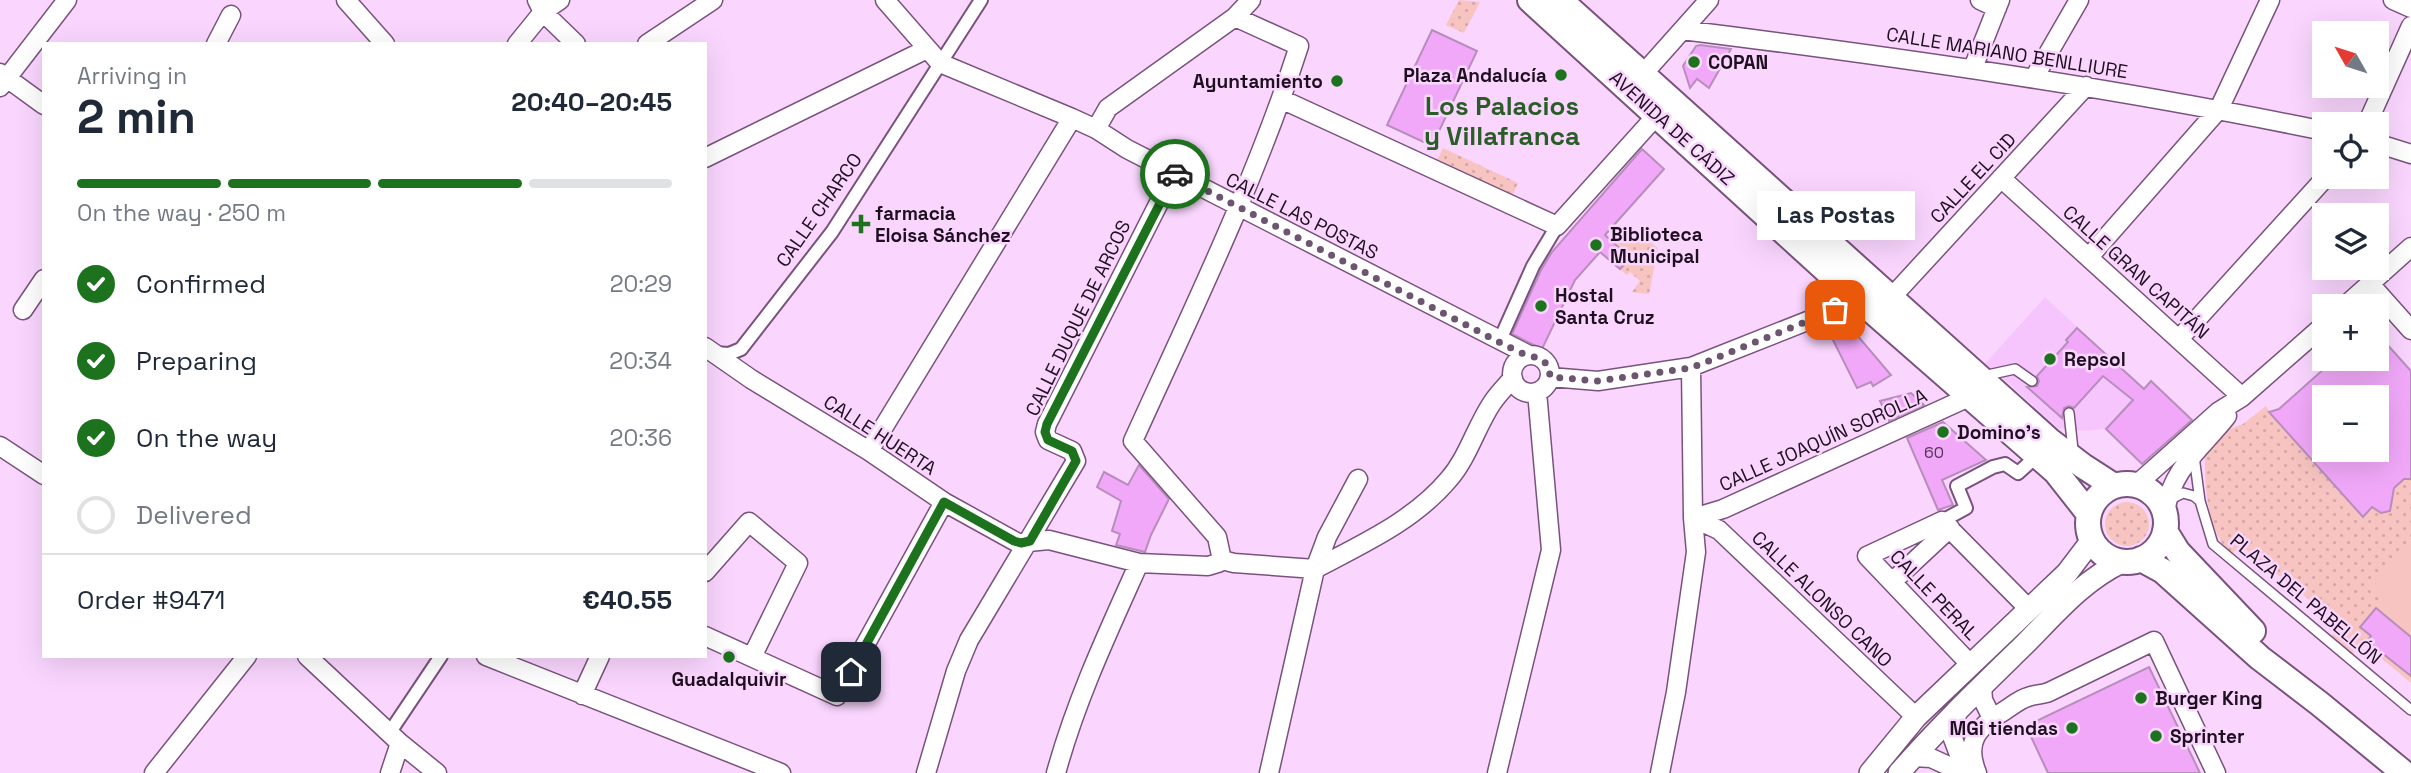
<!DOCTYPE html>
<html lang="en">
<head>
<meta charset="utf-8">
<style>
	:root { --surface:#fff; --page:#f6f6f7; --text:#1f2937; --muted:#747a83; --line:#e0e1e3; --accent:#1c721d }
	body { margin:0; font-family:"Space Grotesk",sans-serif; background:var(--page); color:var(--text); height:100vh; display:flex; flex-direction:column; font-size:26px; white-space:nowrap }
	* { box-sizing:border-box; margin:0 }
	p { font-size:23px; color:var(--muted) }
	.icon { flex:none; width:38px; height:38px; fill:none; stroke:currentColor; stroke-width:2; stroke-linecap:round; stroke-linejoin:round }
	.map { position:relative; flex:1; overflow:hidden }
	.drawer { position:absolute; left:42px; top:42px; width:665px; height:616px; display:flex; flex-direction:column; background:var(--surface); border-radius:0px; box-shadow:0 7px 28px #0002 }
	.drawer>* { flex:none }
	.needle { width:46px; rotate:309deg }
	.controls { position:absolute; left:2312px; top:21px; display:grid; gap:14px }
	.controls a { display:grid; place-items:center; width:77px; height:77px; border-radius:0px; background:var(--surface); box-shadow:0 7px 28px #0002; font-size:35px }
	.pin { position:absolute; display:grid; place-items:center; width:60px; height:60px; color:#fff; margin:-30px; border-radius:14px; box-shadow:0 4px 10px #0006 }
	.courier { position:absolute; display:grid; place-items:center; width:70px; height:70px; margin:-35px; border:5px solid #1c721d; border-radius:50%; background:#fff; color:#222; box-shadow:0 2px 9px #0007 }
	.bubble { position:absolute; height:49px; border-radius:0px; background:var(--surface); box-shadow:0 7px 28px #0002; font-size:23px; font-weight:800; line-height:49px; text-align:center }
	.summary em { font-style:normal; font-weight:800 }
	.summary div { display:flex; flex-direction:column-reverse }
	.summary { display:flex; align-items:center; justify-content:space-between; height:119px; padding:0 35px }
	h1 { font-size:46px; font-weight:800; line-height:52px }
	.bar { display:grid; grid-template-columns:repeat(4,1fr); gap:10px 7px; align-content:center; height:84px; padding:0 35px }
	.bar i { height:9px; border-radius:5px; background:var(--line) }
	.bar .selected { background:var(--accent) }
	.bar p { grid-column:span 4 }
	.line { display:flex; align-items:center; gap:18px; padding:0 35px; border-top:2px solid var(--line) }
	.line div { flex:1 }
	ol { padding:0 35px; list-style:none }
	li { display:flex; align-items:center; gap:21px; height:77px }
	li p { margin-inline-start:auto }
	li .icon { padding:7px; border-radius:50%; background:var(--accent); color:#fff; stroke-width:4 }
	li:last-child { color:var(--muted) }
	li i { width:38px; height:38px; border:4px solid var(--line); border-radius:50% }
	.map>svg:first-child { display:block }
</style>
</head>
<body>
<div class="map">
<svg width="2411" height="773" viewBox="0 0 2411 773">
	<defs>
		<pattern id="grass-dots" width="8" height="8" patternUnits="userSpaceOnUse" patternTransform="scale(1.75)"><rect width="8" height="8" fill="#f7c4c1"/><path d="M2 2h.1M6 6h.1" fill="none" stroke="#d3a7a6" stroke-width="1.8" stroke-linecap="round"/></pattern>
	</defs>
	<rect width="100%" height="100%" fill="#fad6fe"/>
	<!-- built -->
	<path fill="#f7c5fd" d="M2045 297 2144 389 2106 429 2083 431 2058 428 1997 373 1981 368Z"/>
	<!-- grass -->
	<path fill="url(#grass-dots)" d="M1459 0 1480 2 1464 33 1446 25Z
		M1443 148 1518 183 1512 196 1437 160Z
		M1620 229 1634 241 1640 234 1658 248 1649 294 1632 292 1640 281 1630 272 1627 275 1620 269 1630 258 1610 240Z
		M2266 406 2272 416 2363 515 2374 505 2381 513 2390 511 2395 487 2408 476V479H2411V540L2371 591 2382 600 2360 627 2371 636 2368 641 2411 676V683L2362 642 2352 654 2331 637 2340 624 2240 545 2231 555C2207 530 2204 485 2205 451L2225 430 2243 424Z
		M2105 524a22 22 0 1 1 44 0a22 22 0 1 1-44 0Z"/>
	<!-- pitch -->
	<path fill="#f7c4c1" d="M2411 540V676L2367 641 2371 636 2360 627 2382 600 2370 591Z"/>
	<!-- building -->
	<path fill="#f1a8f9" stroke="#b78dbc" stroke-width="2" fill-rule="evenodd" d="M1432 30 1477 51 1432 146 1387 125Z
		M1700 45 1731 49 1709 88 1697 79 1690 88 1683 66 1696 46Z
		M1642 149 1664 169 1605 235 1630 258 1620 269 1600 252 1575 280 1542 349 1512 334 1541 270 1552 252Z
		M1845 321 1891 375 1873 386 1871 382 1857 388 1827 328Z
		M2077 328 2144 389 2151 381 2192 420 2142 464 2106 429 2133 400 2103 376 2074 408 2069 406 2064 408 2062 418 2027 387 2037 386 2039 381 2037 376 2068 342 2066 340Z
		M2376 332 2411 371V479H2404L2394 488 2390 511 2381 513 2372 507 2363 517 2269 412 2279 409 2335 359H2376ZM2324 397H2376V450H2324Z
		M1911 393 1924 405 1889 421 1880 401Z
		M1943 422 1986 460 1942 480 1953 505 1938 510 1907 438Z
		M1139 465 1169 499 1151 535 1145 552 1116 545 1120 534 1112 531 1121 501 1097 487 1104 472 1128 485Z
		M2376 608 2411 637V676L2367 641 2371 636 2360 627Z
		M2149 667 2200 773H2048L2026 726Z"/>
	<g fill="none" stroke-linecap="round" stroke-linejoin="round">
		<defs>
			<path id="service" d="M1983 376 2015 369 2032 381
				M2069 413 2073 450
				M2194 456 2200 501 2213 544 2411 710
				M2169 500 2183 493 2194 496 2200 501"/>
			<path id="pedestrian" d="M1499 342 1533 266 1557 226
				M714 353 729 354 741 349 832 232 981 0
				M1942 521 1966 508 1957 486 1993 467 2005 464 2018 473 2028 464
				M390 732 441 656"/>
			<path id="minor" d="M346 0 385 44
				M537 0 543 12 576 44
				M885 0 940 63 1072 118 1096 129 1127 149 1529 355
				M1980 0 1997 8
				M2393 0 2411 8
				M1682 30C1898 57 2111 87 2324 131
				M216 44 231 15
				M517 44 543 12 560 0
				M647 44 713 0
				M1973 68 2000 0
				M0 73 44 105
				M1643 74 1709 0
				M2034 78 2079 0
				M0 87 67 0
				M1281 99 1557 226 1657 115
				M2367 124 2411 26
				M1096 129 1108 108 1235 17 1251 0
				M2376 143 2411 154
				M705 158 927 49
				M2001 178 2242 397
				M2089 257 2219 109 2270 0
				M2370 284 2411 330
				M1890 299 2086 86
				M2345 306 2411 247
				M23 310 44 279
				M2179 339 2326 177
				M705 347 751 379 869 451 944 502 1018 543 1049 540 1139 563 1208 566 1218 563 1222 560 1234 563 1315 569
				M1512 374a19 19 0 1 1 38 0a19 19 0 1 1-38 0Z
				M1550 377 1598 381 1691 367 1835 310C1845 302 1845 294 1840 283
				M0 446 44 475
				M869 451 1072 118
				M2136 485 2218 412 2242 397 2324 325
				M2165 512C2172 468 2201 449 2227 416
				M1693 518 1723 509 1969 397
				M1693 518 1719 530 1916 717
				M1222 560 1217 537 1133 441C1192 311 1255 182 1299 46L1235 17
				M1315 569C1362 544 1414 521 1449 479 1468 457 1476 427 1492 403 1498 394 1506 386 1513 378
				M705 572 749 522 798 563 752 657
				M1892 582 1950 528
				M705 636 837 696 944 502
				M307 656 400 743 437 773
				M486 656 781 773
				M1970 664 1867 556 1942 521 2029 609
				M1982 686 1983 700 1992 718
				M582 695 600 656
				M1958 710 1952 736 1966 773
				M1913 757 1931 758 1964 773
				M154 773 247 656
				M390 773 400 743
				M926 773 956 671 969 640 1076 461 1072 451 1048 440 1045 432 1047 424 1174 173
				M1056 773C1076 700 1108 632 1139 563
				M1269 773 1315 569 1327 537 1358 479
				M1497 773 1551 550 1537 392
				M1660 773 1676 692 1696 552 1693 518 1691 367
				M1977 773C1964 741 1978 727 2004 711 2012 706 2020 699 2028 697 2035 694 2042 695 2049 692L2154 641 2216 773"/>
			<path id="tertiary" d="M1870 773 1916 717 2067 573 2092 540
				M1899 773C1938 728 1981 687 2024 645 2054 615 2083 580 2122 562"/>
			<path id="secondary" d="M1530 0 1840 283 2056 472 2089 514
				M1560 0 2049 440 2083 466 2114 486
				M2088 523a39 39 0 1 1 78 0a39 39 0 1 1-78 0Z
				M2165 531 2178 552 2253 631
				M2141 559 2163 571 2260 658 2320 704 2404 773"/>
		</defs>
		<!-- service casing -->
		<use href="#service" stroke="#79527d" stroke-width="12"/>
		<!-- pedestrian casing -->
		<use href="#pedestrian" stroke="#79527d" stroke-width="16"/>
		<!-- minor casing -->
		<use href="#minor" stroke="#79527d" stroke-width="21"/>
		<!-- tertiary casing -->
		<use href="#tertiary" stroke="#79527d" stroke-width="24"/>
		<!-- secondary casing -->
		<use href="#secondary" stroke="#79527d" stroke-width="28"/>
		<!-- service -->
		<use href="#service" stroke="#fff" stroke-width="9"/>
		<!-- pedestrian -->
		<use href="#pedestrian" stroke="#fff" stroke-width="12"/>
		<!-- minor -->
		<use href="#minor" stroke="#fff" stroke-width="18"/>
		<!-- tertiary -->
		<use href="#tertiary" stroke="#fff" stroke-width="21"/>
		<!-- secondary -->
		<use href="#secondary" stroke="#fff" stroke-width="24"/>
	</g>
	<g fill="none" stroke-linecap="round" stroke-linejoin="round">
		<!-- done -->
		<path stroke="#6c556e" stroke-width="7" stroke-dasharray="0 12.6" d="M1175 174 1499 342C1508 346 1518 352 1527 355 1541 359 1549 360 1550 377L1598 381 1691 368 1835 310"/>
		<!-- route -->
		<path stroke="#1c721d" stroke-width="9" d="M851 672 944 502 1014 541 1021 543 1030 541 1076 461 1072 451 1048 440 1045 432 1047 424 1175 174"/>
	</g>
	<!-- markers -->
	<g fill="#1c721d" stroke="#fad6fe" stroke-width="2.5">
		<circle cx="1694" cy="62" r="7"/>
		<circle cx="1561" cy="75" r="7"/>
		<circle cx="1337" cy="81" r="7"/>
		<path d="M857.5 213.5h7v7h7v7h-7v7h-7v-7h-7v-7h7z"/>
		<circle cx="1596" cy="245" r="7"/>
		<circle cx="1541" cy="306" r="7"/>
		<circle cx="2050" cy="359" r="7"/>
		<circle cx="1943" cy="432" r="7"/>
		<circle cx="729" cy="657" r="7"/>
		<circle cx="2141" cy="698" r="7"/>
		<circle cx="2072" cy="728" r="7"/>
		<circle cx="2156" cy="736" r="7"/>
	</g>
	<g text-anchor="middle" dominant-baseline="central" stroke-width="5" stroke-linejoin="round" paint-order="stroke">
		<!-- number labels -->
		<g font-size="16" fill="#543657">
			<text x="1934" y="452">60</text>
		</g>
		<!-- street labels -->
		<g font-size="19" fill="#1f1021" stroke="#fad6fe">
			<text transform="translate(2007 53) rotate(9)">CALLE MARIANO BENLLIURE</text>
			<text transform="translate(1672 128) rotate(42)">AVENIDA DE CÁDIZ</text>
			<text transform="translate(1973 178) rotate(-47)">CALLE EL CID</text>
			<text transform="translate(819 210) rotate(-55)">CALLE CHARCO</text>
			<text transform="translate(1302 216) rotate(27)">CALLE LAS POSTAS</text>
			<text transform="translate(2136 272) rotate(42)">CALLE GRAN CAPITÁN</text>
			<text transform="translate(1078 318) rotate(-64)">CALLE DUQUE DE ARCOS</text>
			<text transform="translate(880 435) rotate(33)">CALLE HUERTA</text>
			<text transform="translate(1823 440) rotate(-24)">CALLE JOAQUÍN SOROLLA</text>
			<text transform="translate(1934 595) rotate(46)">CALLE PERAL</text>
			<text transform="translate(1822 599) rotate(44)">CALLE ALONSO CANO</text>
			<text transform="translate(2306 599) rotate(40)">PLAZA DEL PABELLÓN</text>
		</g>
		<!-- poi labels -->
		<g font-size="19" font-weight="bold" fill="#1f1021" stroke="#fad6fe" text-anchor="start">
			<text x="1708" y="62">COPAN</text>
			<text x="1547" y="75" text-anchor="end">Plaza Andalucía</text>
			<text x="1323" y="81" text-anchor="end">Ayuntamiento</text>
			<text x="875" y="213">farmacia<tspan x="875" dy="22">Eloisa Sánchez</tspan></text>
			<text x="1610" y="234">Biblioteca<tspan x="1610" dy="22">Municipal</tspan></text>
			<text x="1555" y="295">Hostal<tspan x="1555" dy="22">Santa Cruz</tspan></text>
			<text x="2064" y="359">Repsol</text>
			<text x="1957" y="432">Domino's</text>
			<text x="729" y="679" text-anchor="middle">Guadalquivir</text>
			<text x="2155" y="698">Burger King</text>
			<text x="2058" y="728" text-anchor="end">MGi tiendas</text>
			<text x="2170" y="736">Sprinter</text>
		</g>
		<!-- district labels -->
		<g font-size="26" font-weight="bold" fill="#295c27" stroke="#fad6fe">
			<text x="1502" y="106">Los Palacios<tspan x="1502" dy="30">y Villafranca</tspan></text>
		</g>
	</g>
</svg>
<div class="controls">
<a><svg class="needle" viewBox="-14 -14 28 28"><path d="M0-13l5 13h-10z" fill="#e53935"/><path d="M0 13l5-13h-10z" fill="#747a83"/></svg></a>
<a><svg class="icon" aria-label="locate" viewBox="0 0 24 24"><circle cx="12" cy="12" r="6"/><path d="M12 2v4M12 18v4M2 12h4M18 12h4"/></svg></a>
<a><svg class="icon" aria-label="layers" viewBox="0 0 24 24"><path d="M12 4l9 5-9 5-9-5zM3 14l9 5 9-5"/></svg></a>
<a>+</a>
<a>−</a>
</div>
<div class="pin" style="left:1835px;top:310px;background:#ea580c"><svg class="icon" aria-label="bag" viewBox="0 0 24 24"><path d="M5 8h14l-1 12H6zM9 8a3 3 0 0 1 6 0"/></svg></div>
<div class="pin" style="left:851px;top:672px;background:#1f2937"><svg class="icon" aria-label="home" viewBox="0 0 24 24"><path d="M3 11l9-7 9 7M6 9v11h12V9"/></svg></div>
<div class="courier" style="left:1175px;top:174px"><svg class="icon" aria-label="car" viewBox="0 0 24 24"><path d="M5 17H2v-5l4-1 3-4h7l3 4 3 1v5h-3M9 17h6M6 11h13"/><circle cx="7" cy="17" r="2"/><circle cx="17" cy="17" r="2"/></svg></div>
<div class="bubble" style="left:1757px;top:191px;width:158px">Las Postas</div>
<section class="drawer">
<div class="summary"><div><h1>2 min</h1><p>Arriving in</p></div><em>20:40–20:45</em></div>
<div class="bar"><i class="selected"></i><i class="selected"></i><i class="selected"></i><i></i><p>On the way · 250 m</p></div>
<ol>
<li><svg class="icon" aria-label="check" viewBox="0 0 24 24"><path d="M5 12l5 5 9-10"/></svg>Confirmed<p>20:29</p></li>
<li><svg class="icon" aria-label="check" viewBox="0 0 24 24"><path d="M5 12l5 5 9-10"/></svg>Preparing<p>20:34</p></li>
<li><svg class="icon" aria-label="check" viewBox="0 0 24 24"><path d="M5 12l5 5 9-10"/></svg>On the way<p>20:36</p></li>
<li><i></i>Delivered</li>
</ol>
<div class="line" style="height:91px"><div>Order #9471</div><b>€40.55</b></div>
</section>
</div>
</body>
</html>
